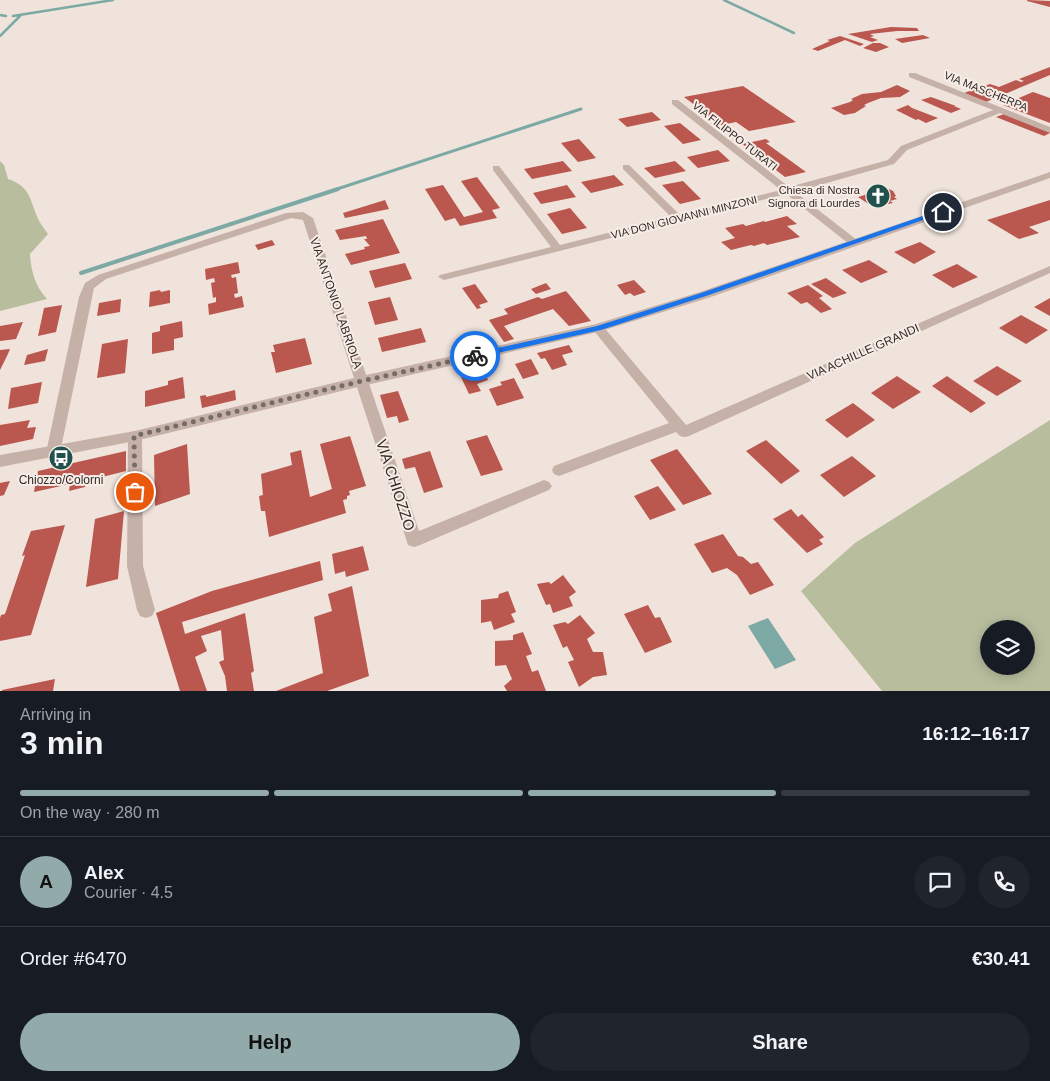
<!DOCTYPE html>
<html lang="en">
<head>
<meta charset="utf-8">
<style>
	:root { --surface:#171b24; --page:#20242c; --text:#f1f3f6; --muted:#9ea1a6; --line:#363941; --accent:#93aaaa }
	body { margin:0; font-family:Arial,sans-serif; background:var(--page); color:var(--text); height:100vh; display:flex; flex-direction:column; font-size:19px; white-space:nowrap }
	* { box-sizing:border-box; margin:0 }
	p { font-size:16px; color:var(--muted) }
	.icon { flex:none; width:28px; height:28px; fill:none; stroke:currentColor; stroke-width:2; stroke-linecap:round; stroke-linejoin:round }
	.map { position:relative; height:691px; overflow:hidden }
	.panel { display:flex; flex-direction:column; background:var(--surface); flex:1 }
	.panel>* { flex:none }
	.controls { position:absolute; left:980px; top:620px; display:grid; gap:10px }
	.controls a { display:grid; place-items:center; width:55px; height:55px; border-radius:50%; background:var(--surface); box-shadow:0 2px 12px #0003; font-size:25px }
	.pin { position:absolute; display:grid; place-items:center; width:42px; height:42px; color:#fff; margin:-21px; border:2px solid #fff; border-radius:50%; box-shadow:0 1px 5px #0007 }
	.courier { position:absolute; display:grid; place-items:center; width:50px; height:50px; margin:-25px; border:4px solid #1a73e8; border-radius:50%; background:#fff; color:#222; box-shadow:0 1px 6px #0007 }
	.headline em { font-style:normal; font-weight:700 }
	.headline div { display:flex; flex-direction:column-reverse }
	.headline { display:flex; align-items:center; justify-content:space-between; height:85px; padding:0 20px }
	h1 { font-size:32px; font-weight:700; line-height:38px }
	.bar { display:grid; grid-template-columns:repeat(4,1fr); gap:8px 5px; align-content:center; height:60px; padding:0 20px }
	.bar i { height:6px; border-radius:4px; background:var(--line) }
	.bar .selected { background:var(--accent) }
	.bar p { grid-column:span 4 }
	.line { display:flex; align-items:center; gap:12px; padding:0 20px; border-top:1px solid var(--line) }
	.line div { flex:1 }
	.round { display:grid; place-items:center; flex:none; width:52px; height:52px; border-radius:26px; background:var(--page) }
	.primary-button { display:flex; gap:10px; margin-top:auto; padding:10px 20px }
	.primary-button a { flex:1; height:58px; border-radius:30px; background:var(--accent); color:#111; font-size:20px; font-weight:700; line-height:58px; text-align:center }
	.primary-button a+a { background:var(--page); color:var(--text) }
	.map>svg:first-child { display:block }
</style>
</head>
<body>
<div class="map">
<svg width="1050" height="691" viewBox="0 0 1050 691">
	<rect width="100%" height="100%" fill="#efe3db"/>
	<!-- green -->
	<path fill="#b7bd9d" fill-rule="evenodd" d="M0 161 4 165 8 179C28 186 29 195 36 214 38 221 44 228 48 234L30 254C31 271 35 286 47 299L0 311Z
		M1050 420V691H882L801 591 855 543ZM989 629H1026V666H989Z"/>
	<!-- water -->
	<path fill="#7da9a4" d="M768 618 796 660 775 669 748 626Z"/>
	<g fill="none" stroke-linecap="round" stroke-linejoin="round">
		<!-- stream-far2 -->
		<path stroke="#7da9a4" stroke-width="2.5" d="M724 0 794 33
			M0 15 6 16
			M13 16 113 0
			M0 36 20 16"/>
		<!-- stream-far1 -->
		<path stroke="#7da9a4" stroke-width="3" d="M334 190 581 109"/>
		<!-- stream -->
		<path stroke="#7da9a4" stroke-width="4" d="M81 273 338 189"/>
	</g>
	<!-- building -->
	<path fill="#ba574e" d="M1027 0 1050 1V7L1027 1Z
		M891 27 917 28 919 31H897L870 34 874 36 870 37 878 40 872 42 848 34Z
		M923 35 930 38 902 43 895 39Z
		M840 36 864 44 860 46 845 40 818 51 812 49 830 41 827 40Z
		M873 43H880L889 47 876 52 863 48Z
		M1050 67V75L986 102 964 93 990 84 999 87 1016 80 1021 82 1024 81 1019 79Z
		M897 85 910 91 900 97 881 98 868 103 864 105 866 106 855 113 844 115 831 108 850 102 853 100 851 99 862 94 881 92Z
		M743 86 796 122 749 131 736 122 721 125 684 97Z
		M1033 92 1050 98V123L1003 105Z
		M931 97 956 106H954L961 109 951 113 921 100Z
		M908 105 912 108 938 118 926 123 918 119 916 120 896 110Z
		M652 112 661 120 627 127 618 119Z
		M1004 114 1050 132V133L1044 136 996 117Z
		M680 123 701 140 683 144 664 126Z
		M579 139 589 150 596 158 578 162 561 143Z
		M766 139 770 142 766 143 806 172 785 177 742 144Z
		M718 150 730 161 698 168 687 157Z
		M563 161 572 171 532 179 524 169Z
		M675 161 686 171 655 178 644 168Z
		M614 175 624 185 591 193 581 182Z
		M477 177 500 208 492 210 497 218 460 226 455 218 445 221 425 189 443 185 464 217 483 212 461 181Z
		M683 181 701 199 680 204 662 185Z
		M567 185 576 197 541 204 533 193Z
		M876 186 883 191 889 189 893 191 896 196 894 197 897 199 890 201 893 203 873 207 858 197 874 192 869 188Z
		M385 200 389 209 345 218 343 213Z
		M1050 200V220L1029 227 1039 233 1019 239 987 220Z
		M570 208 587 228 562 234 547 214Z
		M787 216 797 224 787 226 800 237 767 245 764 243 754 246 751 245 731 250 721 242 735 238 725 228 743 224 746 226 764 221 765 222Z
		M383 219 400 253 351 265 345 254 365 249 364 247 370 246 364 239H367L366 236 340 240 335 230Z
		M272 240 275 245 258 250 255 245Z
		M920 242 936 252 914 264 894 252Z
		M869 260 888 272 861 283 842 270Z
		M238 262 240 273 231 275 232 278 236 277 238 293 234 294 235 298 242 296 244 307 209 315 208 304 216 302V297L213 298 211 283 215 282 214 278 206 280 205 269Z
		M405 263 412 279 375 288 369 271Z
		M957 264 978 277 953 288 932 275Z
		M826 278 847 293 833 298 811 284Z
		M634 280 646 292 634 296 630 293 625 295 617 285Z
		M546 283 551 289 536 294 531 289Z
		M475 284 488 302 479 305 481 308 477 309 462 288Z
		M808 285 823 296 819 298 832 309 821 313 807 302 801 304 787 293Z
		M160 290 161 292 170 290V303L149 307 150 292Z
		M566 291 591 321 569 326 553 309 504 326 514 339 504 342 489 320 508 314 504 309 538 297 542 299Z
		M390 297 398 320 375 325 368 302Z
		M1050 298V316L1034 307 1043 302Z
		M121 299 120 312 97 316 99 303Z
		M62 305 56 332 38 336 44 308Z
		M1021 315 1048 330 1026 344 999 328Z
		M182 321 183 337 174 339V350L152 354V333L160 331V326Z
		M23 322 16 339 0 341V326Z
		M421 328 426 342 382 352 378 338Z
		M305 338 312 364 276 373 271 352H275L273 345Z
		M128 339 125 373 97 378 102 344Z
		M569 345 573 352 562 355 567 365 552 370 545 358 541 359 537 353Z
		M10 349 7 356 0 370V350Z
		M48 349 45 361 24 365 27 355Z
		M531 359 539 374 523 379 515 364Z
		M997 366 1022 381 997 396 973 381Z
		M482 367 488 380 477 384 481 391 469 394 459 373Z
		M897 376 921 392 893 409 871 393Z
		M947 376 986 403 971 413 932 386Z
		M183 377 185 398 145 407V391L168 385V381Z
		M514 378 524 398 497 406 489 389 502 385 500 382Z
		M42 382 38 403 8 409 11 388Z
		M235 390 236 400 202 408 200 396 206 395V397Z
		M398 391 409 420 399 423 397 416 387 418 380 395Z
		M853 403 875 420 847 438 825 420Z
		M30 420 27 428 36 427 33 439 0 446V425Z
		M487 435 503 470 481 476 466 441Z
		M350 436 366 486 349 491 350 495 347 496V499L343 500 346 513 269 537 265 511H261L259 496 263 495 261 474 292 465 290 453 301 450 310 497 332 489 320 444Z
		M766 440 800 471 781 484 746 451Z
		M187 444 190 494 155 506 154 455Z
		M677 449 712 494 683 505 650 460Z
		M126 451V471L86 481 85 487 69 491 70 484 34 492 38 471Z
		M430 451 443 487 424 493 415 467 405 469 402 459Z
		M852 456 876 476 844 497 820 475Z
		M10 481 4 495 0 496V483Z
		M658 486 676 510 650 520 634 496Z
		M791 509 798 517 802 514 824 537 819 540 823 544 807 553 773 519Z
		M124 511 118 579 86 587 95 519Z
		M65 525 31 635 0 641V618L1 615 5 614 25 555 22 556 31 531Z
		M723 534 738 556 743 557 751 564 758 562 774 585 750 595 737 575 727 568 712 573 694 544Z
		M363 546 369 570 346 577 345 571 335 574 332 554Z
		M320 561 323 580 182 622 185 634 245 613 254 671 251 673 254 691H227L225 676 219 662 224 660 221 630 201 636 207 651 195 657 207 691H180L156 613 212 591Z
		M563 575 576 592 569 597 573 606 553 613 550 604 546 605 537 584 549 582 551 584Z
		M352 586 369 676 327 691H276L323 673 314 617 332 611 328 594Z
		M508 591 516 612 511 614 515 622 494 630 491 621 481 623V600L498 598 499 594Z
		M648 605 655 618 660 617 672 642 645 653 624 614Z
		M580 615 595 633 587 639 593 652H603L607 675 593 677 579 687 568 662 574 660 567 646 563 648 553 625 565 622 568 624Z
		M523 632 532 654 526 656 532 672 538 670 546 691H507L504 686 512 679 506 665 495 666V641L513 640V635Z
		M55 679 53 691H2V690Z"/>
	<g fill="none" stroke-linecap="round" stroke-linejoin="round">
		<!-- minor -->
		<path fill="#c6b1a8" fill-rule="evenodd" d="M909 73H915L1050 127V133L1000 113 907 150 894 164 795 192 857 240 858 242 853 245 849 244 786 194 444 280 438 277 440 275 551 247 493 170V166H499L560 245 671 217 623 169V165H629L680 215 781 190 672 104V100H678L789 187 888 160 901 146 993 110 909 77Z
			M303 212 313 218 419 531 544 480 549 482 552 486 549 490 420 545 414 547 408 545 303 220 291 218 106 279 94 288 60 453 58 457 53 459 48 457 46 453 79 297 85 283 98 275 286 213Z
			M1050 266V273L689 436C683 438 680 437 676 432L559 476 554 474 552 470 554 466 669 423 594 331 592 328 594 325H602L686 425Z
			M135 431 140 432 142 436 143 566 155 610 152 616 146 618 140 616 137 610 127 566 128 436 130 432Z"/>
		<!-- tertiary -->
		<path fill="#c6b1a8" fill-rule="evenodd" d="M1050 172V178L708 298 598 332 362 386 135 441 0 467V455L135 431 362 376 596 324 700 292Z"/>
	</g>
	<!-- route -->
	<path fill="#1a73e8" d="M940 210 946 212 706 296 601 330 475 358 471 356 475 353 597 326 701 293Z"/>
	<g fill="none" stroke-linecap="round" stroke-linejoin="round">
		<!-- done -->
		<path stroke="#756b67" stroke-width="5" stroke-dasharray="0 9" d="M135 492 134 436 362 381 475 356"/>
	</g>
	<!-- icons -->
	<defs>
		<symbol id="church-disc" viewBox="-11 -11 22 22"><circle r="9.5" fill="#21514c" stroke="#f7ede7"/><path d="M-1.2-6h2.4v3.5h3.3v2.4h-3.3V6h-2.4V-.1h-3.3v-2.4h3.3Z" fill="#fff"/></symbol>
		<symbol id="bus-disc" viewBox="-11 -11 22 22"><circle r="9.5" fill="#21514c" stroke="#f7ede7"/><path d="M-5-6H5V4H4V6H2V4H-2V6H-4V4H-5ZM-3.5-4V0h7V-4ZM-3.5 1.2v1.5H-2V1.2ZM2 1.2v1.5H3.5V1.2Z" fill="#fff"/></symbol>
	</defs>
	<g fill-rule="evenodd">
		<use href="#church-disc" x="864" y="182" width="28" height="28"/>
		<use href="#bus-disc" x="47" y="444" width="28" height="28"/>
	</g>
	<g text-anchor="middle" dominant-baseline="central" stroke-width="4" stroke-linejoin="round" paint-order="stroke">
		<!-- far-street labels -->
		<g font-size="11" fill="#342a28" stroke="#f7ede7">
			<text transform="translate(986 91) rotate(22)">VIA MASCHERPA</text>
			<text transform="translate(735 136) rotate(38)">VIA FILIPPO TURATI</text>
			<text transform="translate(684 217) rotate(-14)">VIA DON GIOVANNI MINZONI</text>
		</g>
		<!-- far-poi labels -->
		<g font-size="11" fill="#342a28" stroke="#f7ede7" text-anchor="end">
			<text x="860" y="190">Chiesa di Nostra<tspan x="860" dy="13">Signora di Lourdes</tspan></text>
		</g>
		<!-- street labels -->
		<g font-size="12" fill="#342a28" stroke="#f7ede7">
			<text transform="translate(336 303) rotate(71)">VIA ANTONIO LABRIOLA</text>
			<text transform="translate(863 352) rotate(-24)">VIA ACHILLE GRANDI</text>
		</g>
		<!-- poi labels -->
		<g font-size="12" fill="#342a28" stroke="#f7ede7">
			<text x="61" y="480">Chiozzo/Colorni</text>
		</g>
		<!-- near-street labels -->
		<g font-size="15" fill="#342a28" stroke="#f7ede7">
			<text transform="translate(396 485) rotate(72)">VIA CHIOZZO</text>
		</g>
	</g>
</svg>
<div class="controls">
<a><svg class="icon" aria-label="layers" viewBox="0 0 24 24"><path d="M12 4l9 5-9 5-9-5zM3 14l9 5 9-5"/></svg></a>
</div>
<div class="pin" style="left:135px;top:492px;background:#ea580c"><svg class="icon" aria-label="bag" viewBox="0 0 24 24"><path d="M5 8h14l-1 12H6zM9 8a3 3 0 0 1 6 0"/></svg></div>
<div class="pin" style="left:943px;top:212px;background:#1f2937"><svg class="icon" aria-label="home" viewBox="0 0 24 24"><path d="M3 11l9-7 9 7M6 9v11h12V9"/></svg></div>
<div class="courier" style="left:475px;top:356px"><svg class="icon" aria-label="bike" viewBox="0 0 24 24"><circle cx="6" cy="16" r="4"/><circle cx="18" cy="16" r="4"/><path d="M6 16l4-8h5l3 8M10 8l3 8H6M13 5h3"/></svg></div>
</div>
<section class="panel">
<div class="headline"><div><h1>3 min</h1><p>Arriving in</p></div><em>16:12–16:17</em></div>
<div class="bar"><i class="selected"></i><i class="selected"></i><i class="selected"></i><i></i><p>On the way · 280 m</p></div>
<div class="line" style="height:90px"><b class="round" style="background:var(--accent);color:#111">A</b><div><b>Alex</b><p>Courier · 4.5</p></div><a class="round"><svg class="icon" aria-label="chat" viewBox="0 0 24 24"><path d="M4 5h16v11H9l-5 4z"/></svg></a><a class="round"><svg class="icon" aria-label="phone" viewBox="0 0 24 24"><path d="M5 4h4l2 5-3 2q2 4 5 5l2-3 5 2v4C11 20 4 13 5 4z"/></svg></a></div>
<div class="line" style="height:65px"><div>Order #6470</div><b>€30.41</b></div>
<div class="primary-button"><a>Help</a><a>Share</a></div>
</section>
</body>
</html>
